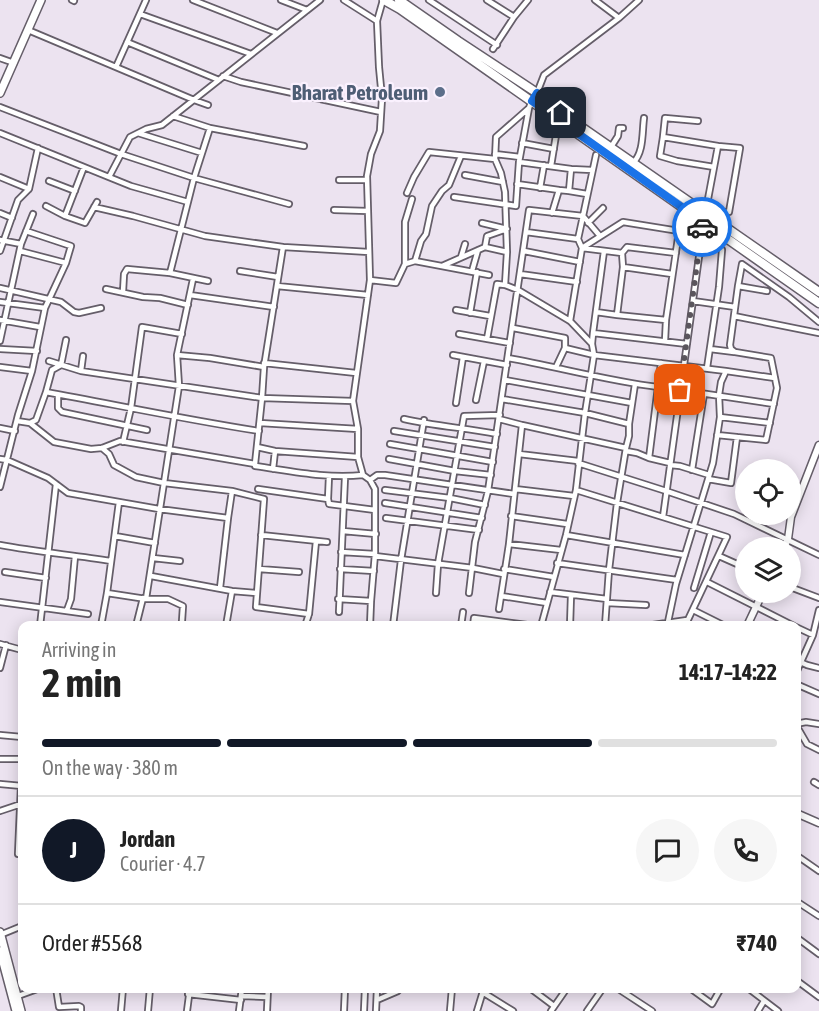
<!DOCTYPE html>
<html lang="en">
<head>
<meta charset="utf-8">
<style>
	:root { --surface:#fff; --page:#f6f6f6; --text:#222; --muted:#767676; --line:#e0e0e0; --accent:#111827 }
	body { margin:0; font-family:"Asap Condensed",sans-serif; background:var(--page); color:var(--text); height:100vh; display:flex; flex-direction:column; font-size:22px; white-space:nowrap }
	* { box-sizing:border-box; margin:0 }
	p { font-size:20px; color:var(--muted) }
	.icon { flex:none; width:33px; height:33px; fill:none; stroke:currentColor; stroke-width:2; stroke-linecap:round; stroke-linejoin:round }
	.map { position:relative; flex:1; overflow:hidden }
	.sheet { position:absolute; left:18px; top:621px; width:783px; height:372px; display:flex; flex-direction:column; background:var(--surface); border-radius:12px; box-shadow:0 3px 15px #0003 }
	.sheet>* { flex:none }
	.tools { position:absolute; left:735px; top:459px; display:grid; gap:12px }
	.tools a { display:grid; place-items:center; width:66px; height:66px; border-radius:50%; background:var(--surface); box-shadow:0 3px 15px #0003; font-size:30px }
	.pin { position:absolute; display:grid; place-items:center; width:51px; height:51px; color:#fff; margin:-26px; border-radius:12px; box-shadow:0 3px 9px #0006 }
	.courier { position:absolute; display:grid; place-items:center; width:60px; height:60px; margin:-30px; border:4px solid #1a73e8; border-radius:50%; background:#fff; color:#222; box-shadow:0 2px 8px #0007 }
	.head em { font-style:normal; font-weight:700 }
	.head div { display:flex; flex-direction:column-reverse }
	.head { display:flex; align-items:center; justify-content:space-between; height:102px; padding:0 24px }
	h1 { font-size:39px; font-weight:700; line-height:45px }
	.bar { display:grid; grid-template-columns:repeat(4,1fr); gap:9px 6px; align-content:center; height:72px; padding:0 24px }
	.bar i { height:8px; border-radius:4px; background:var(--line) }
	.bar .current { background:var(--accent) }
	.bar p { grid-column:span 4 }
	.line { display:flex; align-items:center; gap:15px; padding:0 24px; border-top:2px solid var(--line) }
	.line div { flex:1 }
	.round { display:grid; place-items:center; flex:none; width:63px; height:63px; border-radius:32px; background:var(--page) }
	.map>svg:first-child { display:block }
</style>
</head>
<body>
<div class="map">
<svg width="819" height="1011" viewBox="0 0 819 1011">
	<rect width="100%" height="100%" fill="#ece3f0"/>
	<g fill="none" stroke-linecap="round" stroke-linejoin="round">
		<defs>
			<path id="minor" d="M72 0 74 1
				M193 0 277 33
				M281 0 307 10
				M344 0 377 21
				M429 0 497 45
				M487 0 514 17
				M595 0 619 18
				M140 14 251 54
				M28 30 194 100 208 105
				M127 42 219 80
				M493 49 514 17 528 0
				M0 58 14 63
				M116 67 146 0
				M223 76 241 82 381 112
				M537 93 544 75 619 18 639 0
				M0 107 121 154 194 178 289 204
				M173 116 210 128 304 146
				M0 133 131 186 188 202
				M138 133 202 153
				M663 137 665 118 698 121
				M522 143 554 149
				M611 147 618 136 619 128H623
				M495 154 520 157
				M596 155 583 216 600 236
				M519 162 529 108 532 100
				M633 163C644 152 642 133 644 118
				M551 166 557 129
				M465 175 503 182
				M0 177 29 189
				M109 177 130 137 146 129 162 125 320 0
				M339 180H367
				M49 181 75 191
				M517 184 559 190
				M540 188 544 165
				M569 191 587 194
				M407 193 414 177 429 152 495 159
				M454 197 516 206 519 162 571 169
				M708 201 722 212H729L740 148 718 146 663 137 660 156 677 161 714 167
				M46 206 65 216 85 223 97 202
				M94 207 133 216 205 236 283 247 369 252
				M334 210 368 211
				M0 213 12 218
				M552 213 559 190 569 191 571 169 592 170
				M705 215 718 146
				M65 216 84 167
				M482 223 507 229 487 236 485 247
				M588 223 603 208
				M526 232 578 239 582 248 623 222 679 231
				M0 240 21 244
				M0 251 18 200 29 189 38 148
				M20 251 66 263
				M524 251 580 262
				M604 251 593 333 687 344
				M622 253 627 247 676 253
				M461 257 465 244
				M415 261 421 241 426 234 432 206 442 191 449 185 461 156
				M405 264 415 261 489 275
				M442 266 485 247 507 252
				M623 267 672 274
				M240 271 278 277
				M472 271 478 250
				M170 273 194 178 210 128
				M520 274 577 282
				M370 280 396 283 405 264V222L412 199
				M505 285 507 252 505 192 501 173 495 159 496 137 529 108
				M277 286 368 295
				M738 286 767 291
				M0 288 61 302 74 312 79 313 101 308
				M106 289 143 297 160 298 188 305
				M123 292 124 274 127 269 170 273 208 281
				M190 295 274 307
				M693 301 735 307
				M0 302 45 308
				M456 310 490 316
				M596 312 617 315
				M470 313 477 272
				M734 316 819 333
				M0 320 40 327
				M570 321 582 248 622 253 623 267 617 315 666 320 665 341
				M513 328 565 338V348L594 355 592 344 593 333
				M459 334 510 343
				M487 339 497 284 505 285 518 290 570 321 592 344
				M0 341 21 244 33 214
				M0 349 37 351
				M710 349 734 352
				M177 355 210 358 264 367
				M453 355 507 365
				M508 358C558 367 608 381 658 387
				M49 361 81 371 262 398 353 401
				M264 363 356 373
				M0 367 32 371
				M556 367 565 348
				M707 368 719 287 722 250
				M81 371 83 356
				M726 371 775 378
				M505 380 632 403
				M680 390 774 404
				M46 392 52 370 61 365 66 340
				M58 395V408L62 412 147 430
				M502 399 585 413 629 424
				M476 400 484 361
				M456 403 463 357
				M720 417 770 423
				M404 419C434 426 466 428 497 434
				M499 419 522 425 626 448
				M17 421 30 423 54 442 91 449 102 448 120 441 255 464V466C291 471 327 479 363 475
				M30 423 36 420 46 392C117 405 188 420 259 431
				M260 423 358 429
				M0 428 15 431
				M394 431 495 447
				M717 435 766 440 777 388 771 358 735 352 731 349 730 345 738 286 742 264 789 297 819 322
				M123 442 131 408 142 327 182 334
				M390 444 493 462
				M257 447 275 451 358 457
				M102 448 109 454 114 465 136 477 164 483 232 491 264 499 256 607 309 614
				M626 451 637 453 649 458 670 463
				M519 454 578 461
				M649 458 661 363
				M0 459 7 460 48 478 68 493 159 509 228 518
				M389 459 455 471 491 475
				M578 463 666 491 734 514 819 555
				M255 464 262 398 264 367 283 247
				M670 465 680 466 709 475
				M273 469 275 451
				M692 470 704 394
				M329 476 328 499 329 504 375 510
				M708 479 731 483 737 437
				M370 480 377 475H385L514 494
				M0 487 18 415 32 371 45 308 66 263 71 246 26 231
				M258 489 328 499
				M515 489 574 496
				M385 490 450 498 485 505
				M576 490 727 537 685 626
				M385 503 482 518
				M511 516 567 524
				M663 517 702 235 679 231 666 320
				M386 518 479 530
				M343 531 376 534
				M261 535 327 542
				M566 535 685 555
				M115 536 155 543
				M509 544 561 550
				M0 545C37 552 74 555 111 561
				M341 552 375 554
				M375 556 473 568 503 574
				M719 556 746 568
				M153 558 180 561
				M557 563 677 580
				M259 569 299 572
				M340 569 374 571
				M504 569 554 577
				M5 572 46 578
				M151 576 232 591 257 593
				M707 582 794 626
				M790 587 819 598
				M220 588 228 518 232 491
				M694 588 711 532
				M550 592 607 599
				M107 593 146 599H168L183 606 182 621
				M436 593 438 564 464 416 500 415
				M469 593 475 542 488 491 529 210 583 216 578 239
				M501 596 547 603
				M146 599 179 386 177 355 193 279
				M338 599 371 601
				M0 602 88 614
				M607 603 646 605
				M499 609 509 544 522 425
				M67 610 71 599 75 556
				M693 610 725 626
				M339 612 345 477
				M40 626 56 484
				M101 626 107 593 119 502
				M136 626 143 598
				M226 626 232 591
				M305 626 309 614 316 541
				M370 626 371 601 375 554V489L370 480 363 475 358 457V429L353 401 370 280 367 176 371 154 380 131 382 98 379 67 377 21 383 0
				M393 626 401 560 424 420
				M461 626 463 612
				M473 626 474 618 535 626
				M541 626 566 535 576 490 585 413 594 355 726 371 721 382 719 395 720 417 713 463 676 584 668 622
				M570 626 571 595
				M605 626 609 570 617 503 626 448 629 436V424L635 384
				M646 626 687 620
				M796 627 813 635
				M0 644 22 650
				M796 660 807 665 819 668
				M0 668 6 645
				M796 673 813 635 819 610
				M796 684 819 694
				M796 724 806 722 819 724
				M796 725 807 744 819 750
				M0 735 22 737
				M0 759H22
				M814 782 819 785
				M0 784 22 786
				M21 785 18 854H22
				M0 811 21 804
				M796 855 819 871
				M796 901 819 916
				M0 935 22 926
				M796 937 819 954
				M796 980 819 997
				M56 988 59 1007 79 1006 81 1007V1011
				M530 988 554 1006
				M617 988 652 1011
				M690 988 712 1004 721 988
				M748 988 778 1011
				M484 993 513 1011
				M188 994 241 1000
				M18 996 40 988
				M241 996 267 997
				M377 1000 398 991V988
				M121 1011 123 988
				M148 1011 150 988
				M187 1011 190 988
				M239 1011 242 988
				M267 1011 268 988
				M344 1011 345 988
				M364 1011 365 988
				M376 1011 377 988
				M450 1011 452 988
				M477 1011 484 988
				M551 1011 567 988
				M587 1011 603 988
				M758 1011 764 1001"/>
			<path id="tertiary" d="M784 548 788 539 791 517 819 445
				M747 626 763 592
				M796 813 819 823"/>
			<path id="secondary" d="M0 93 41 0
				M0 932 21 1011
				M0 951 16 1011"/>
			<path id="trunk" d="M384 0 400 9 819 303
				M399 0 458 41 537 93 561 113 819 292"/>
		</defs>
		<!-- minor casing -->
		<use href="#minor" stroke="#655e69" stroke-width="8"/>
		<!-- tertiary casing -->
		<use href="#tertiary" stroke="#655e69" stroke-width="9"/>
		<!-- secondary casing -->
		<use href="#secondary" stroke="#655e69" stroke-width="10"/>
		<!-- trunk casing -->
		<use href="#trunk" stroke="#655e69" stroke-width="11"/>
		<!-- minor -->
		<use href="#minor" stroke="#fff" stroke-width="4.5"/>
		<!-- tertiary -->
		<use href="#tertiary" stroke="#fff" stroke-width="6"/>
		<!-- secondary -->
		<use href="#secondary" stroke="#fff" stroke-width="7"/>
		<!-- trunk -->
		<use href="#trunk" stroke="#fff" stroke-width="8"/>
	</g>
	<g fill="none" stroke-linecap="round" stroke-linejoin="round">
		<!-- done -->
		<path stroke="#5b565d" stroke-width="6" stroke-dasharray="0 10.8" d="M680 390 702 227"/>
		<!-- route -->
		<path stroke="#1a73e8" stroke-width="8" d="M561 113 537 93 532 101 703 222 702 227"/>
	</g>
	<!-- markers -->
	<circle fill="#5c6f8a" stroke="#faf1fe" stroke-width="2" cx="440" cy="92" r="6"/>
	<g text-anchor="middle" dominant-baseline="central" stroke-width="4.5" stroke-linejoin="round" paint-order="stroke">
		<!-- service labels -->
		<g font-size="21" font-weight="bold" fill="#4e5e75" stroke="#faf1fe" text-anchor="end">
			<text x="428" y="92">Bharat Petroleum</text>
		</g>
	</g>
</svg>
<div class="tools">
<a><svg class="icon" aria-label="locate" viewBox="0 0 24 24"><circle cx="12" cy="12" r="6"/><path d="M12 2v4M12 18v4M2 12h4M18 12h4"/></svg></a>
<a><svg class="icon" aria-label="layers" viewBox="0 0 24 24"><path d="M12 4l9 5-9 5-9-5zM3 14l9 5 9-5"/></svg></a>
</div>
<div class="pin" style="left:680px;top:390px;background:#ea580c"><svg class="icon" aria-label="bag" viewBox="0 0 24 24"><path d="M5 8h14l-1 12H6zM9 8a3 3 0 0 1 6 0"/></svg></div>
<div class="pin" style="left:561px;top:113px;background:#1f2937"><svg class="icon" aria-label="home" viewBox="0 0 24 24"><path d="M3 11l9-7 9 7M6 9v11h12V9"/></svg></div>
<div class="courier" style="left:702px;top:227px"><svg class="icon" aria-label="car" viewBox="0 0 24 24"><path d="M5 17H2v-5l4-1 3-4h7l3 4 3 1v5h-3M9 17h6M6 11h13"/><circle cx="7" cy="17" r="2"/><circle cx="17" cy="17" r="2"/></svg></div>
<section class="sheet">
<div class="head"><div><h1>2 min</h1><p>Arriving in</p></div><em>14:17–14:22</em></div>
<div class="bar"><i class="current"></i><i class="current"></i><i class="current"></i><i></i><p>On the way · 380 m</p></div>
<div class="line" style="height:108px"><b class="round" style="background:var(--accent);color:#fff">J</b><div><b>Jordan</b><p>Courier · 4.7</p></div><a class="round"><svg class="icon" aria-label="chat" viewBox="0 0 24 24"><path d="M4 5h16v11H9l-5 4z"/></svg></a><a class="round"><svg class="icon" aria-label="phone" viewBox="0 0 24 24"><path d="M5 4h4l2 5-3 2q2 4 5 5l2-3 5 2v4C11 20 4 13 5 4z"/></svg></a></div>
<div class="line" style="height:78px"><div>Order #5568</div><b>₹740</b></div>
</section>
</div>
</body>
</html>
